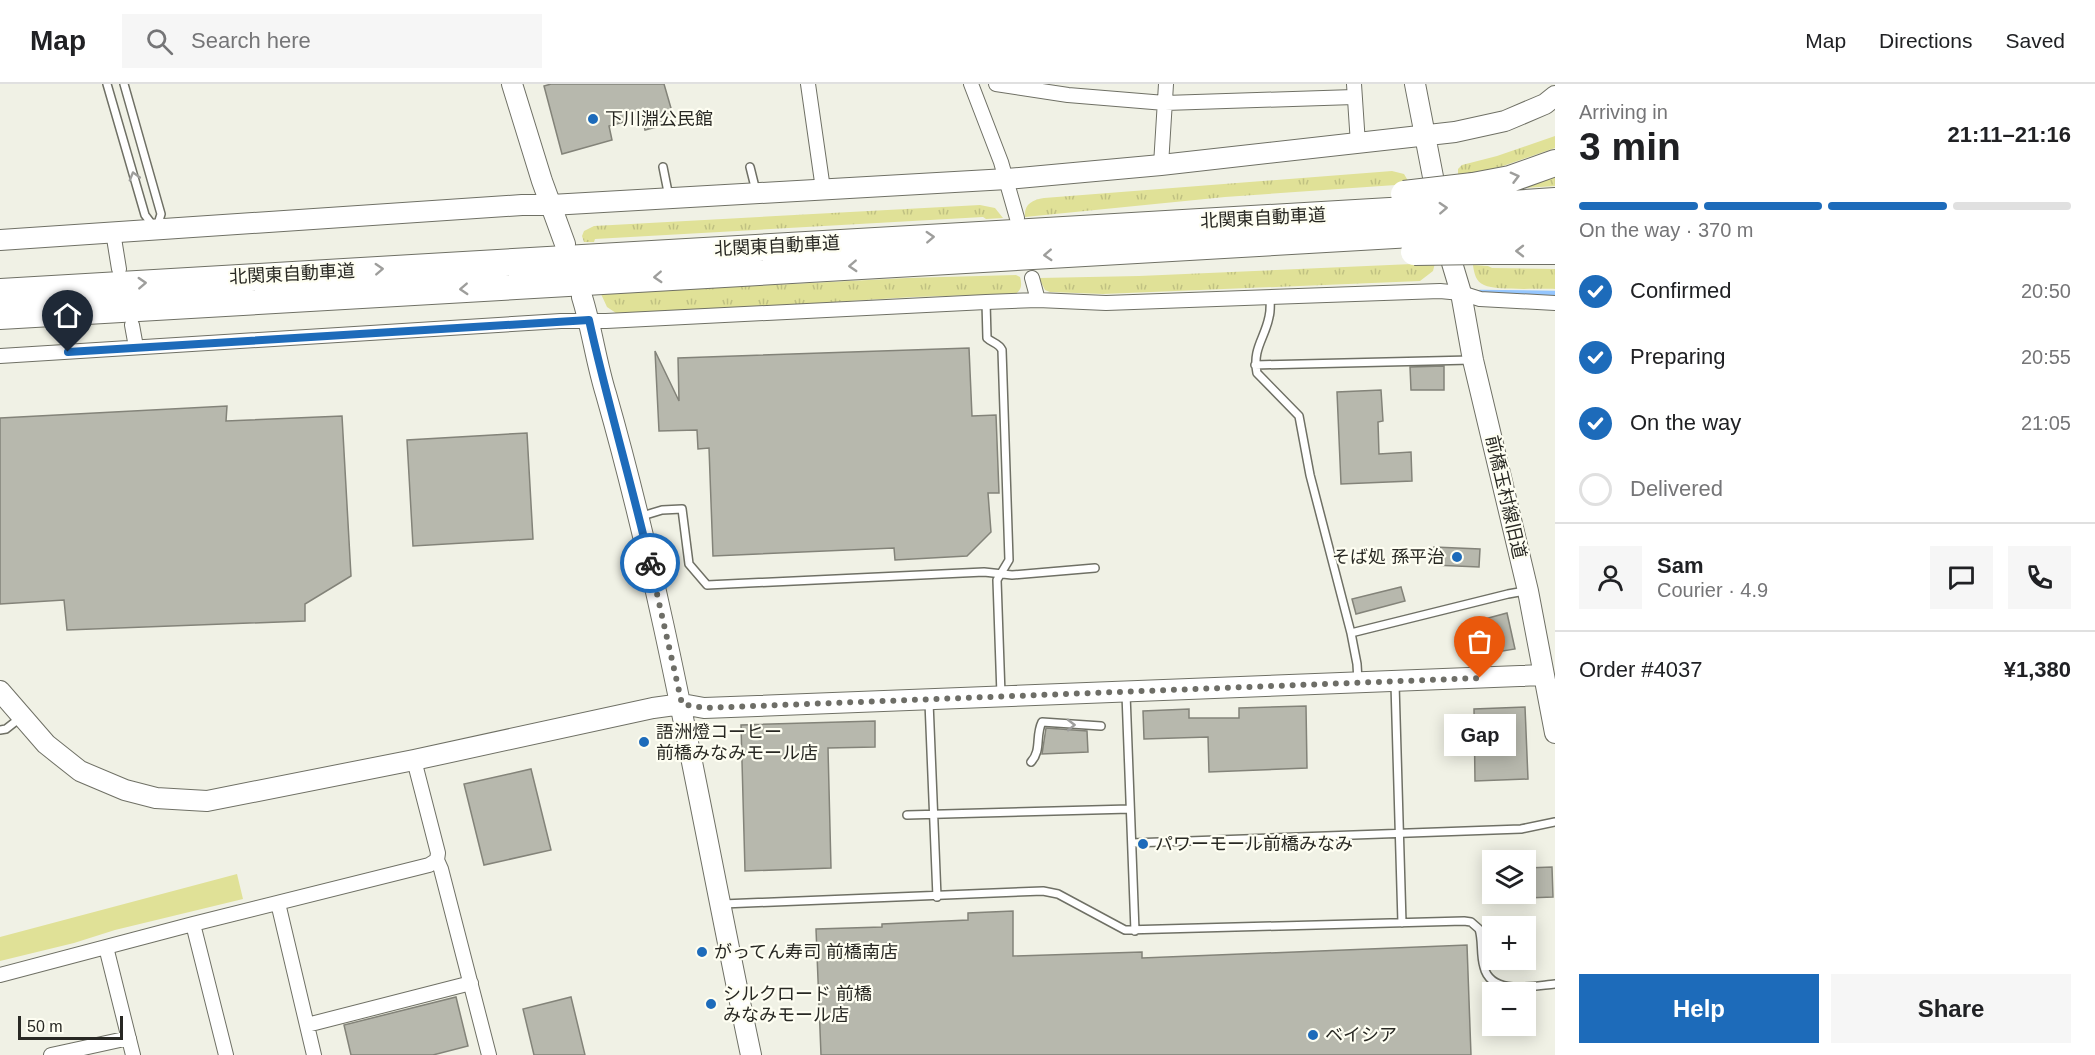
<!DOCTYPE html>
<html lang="en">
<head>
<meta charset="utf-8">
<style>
	:root { --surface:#fff; --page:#f6f6f6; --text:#202124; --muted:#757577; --line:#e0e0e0; --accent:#1d6bba }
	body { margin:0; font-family:Arial,"Noto Sans JP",sans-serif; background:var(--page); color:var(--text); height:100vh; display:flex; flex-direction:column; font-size:22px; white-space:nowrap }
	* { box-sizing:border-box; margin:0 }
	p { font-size:20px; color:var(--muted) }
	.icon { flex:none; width:33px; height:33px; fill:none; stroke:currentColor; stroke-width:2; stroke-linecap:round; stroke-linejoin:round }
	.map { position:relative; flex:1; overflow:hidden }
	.details { display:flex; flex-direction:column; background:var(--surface); width:540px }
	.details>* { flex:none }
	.tools { position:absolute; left:1482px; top:766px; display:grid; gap:12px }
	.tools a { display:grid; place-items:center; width:54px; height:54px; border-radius:0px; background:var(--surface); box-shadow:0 3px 15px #0003; font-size:30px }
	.scale { position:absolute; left:18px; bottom:15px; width:105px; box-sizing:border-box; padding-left:6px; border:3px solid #282823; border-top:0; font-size:16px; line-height:21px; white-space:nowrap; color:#282823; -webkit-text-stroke:4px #fefef2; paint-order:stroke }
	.pin { position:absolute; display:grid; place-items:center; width:51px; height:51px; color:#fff; margin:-62px -26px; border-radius:50% 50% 50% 0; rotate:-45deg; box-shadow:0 0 6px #0007 }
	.pin .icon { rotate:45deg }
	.courier { position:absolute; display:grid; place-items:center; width:60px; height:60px; margin:-30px; border:4px solid #1d6bba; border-radius:50%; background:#fff; color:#222; box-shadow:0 2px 8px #0007 }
	.bubble { position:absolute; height:42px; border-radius:0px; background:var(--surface); box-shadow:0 3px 15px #0003; font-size:20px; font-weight:700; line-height:42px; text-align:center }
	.overview em { font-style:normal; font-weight:700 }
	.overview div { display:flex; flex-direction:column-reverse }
	.overview { display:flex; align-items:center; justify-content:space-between; height:102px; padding:0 24px }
	h1 { font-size:39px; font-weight:700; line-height:45px }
	.bar { display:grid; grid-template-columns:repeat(4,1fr); gap:9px 6px; align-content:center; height:72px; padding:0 24px }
	.bar i { height:8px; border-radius:4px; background:var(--line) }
	.bar .active { background:var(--accent) }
	.bar p { grid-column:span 4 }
	.line { display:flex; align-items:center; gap:15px; padding:0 24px; border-top:2px solid var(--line) }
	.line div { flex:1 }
	.round { display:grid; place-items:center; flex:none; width:63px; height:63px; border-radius:0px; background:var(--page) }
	ol { padding:0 24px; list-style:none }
	li { display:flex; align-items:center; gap:18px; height:66px }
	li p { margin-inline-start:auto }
	li .icon { padding:6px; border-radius:50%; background:var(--accent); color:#fff; stroke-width:4 }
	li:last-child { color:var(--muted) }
	li i { width:33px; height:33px; border:3px solid var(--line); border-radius:50% }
	.primary-button { display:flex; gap:12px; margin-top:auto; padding:12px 24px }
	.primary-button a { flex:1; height:69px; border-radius:0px; background:var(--accent); color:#fff; font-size:24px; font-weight:700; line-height:69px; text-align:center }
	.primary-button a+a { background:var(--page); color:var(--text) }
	header { display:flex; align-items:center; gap:36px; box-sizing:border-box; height:84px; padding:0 30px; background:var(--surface); border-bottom:2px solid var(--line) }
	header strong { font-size:28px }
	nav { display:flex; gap:33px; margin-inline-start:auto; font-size:21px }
	.search { width:420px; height:54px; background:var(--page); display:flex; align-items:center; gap:15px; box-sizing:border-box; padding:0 21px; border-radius:0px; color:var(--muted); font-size:22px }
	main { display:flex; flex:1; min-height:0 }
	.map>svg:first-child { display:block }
</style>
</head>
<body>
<header>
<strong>Map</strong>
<div class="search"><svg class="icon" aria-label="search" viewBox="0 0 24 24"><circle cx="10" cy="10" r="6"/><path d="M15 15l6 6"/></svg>Search here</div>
<nav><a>Map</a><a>Directions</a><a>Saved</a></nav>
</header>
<main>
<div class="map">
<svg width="1555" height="971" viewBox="0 0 1555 971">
	<defs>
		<pattern id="grass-tufts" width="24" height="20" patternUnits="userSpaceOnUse" patternTransform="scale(1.5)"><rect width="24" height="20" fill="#e0e197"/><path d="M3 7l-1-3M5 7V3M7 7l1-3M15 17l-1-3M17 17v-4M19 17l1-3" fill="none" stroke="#c0c182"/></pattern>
	</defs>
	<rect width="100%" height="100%" fill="#f0f1e5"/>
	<!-- grass -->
	<path fill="url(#grass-tufts)" d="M1555 52V64L1500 83 1458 92V85L1462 81 1497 72Z
		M1392 87 1404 90 1410 100 1225 113 1025 133C1024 120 1032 116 1044 114Z
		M1555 87V102L1507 105Z
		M980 121 995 124 1003 134 986 135 983 133 595 155 594 158H584L582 152 584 147 594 142Z
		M1435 179 1433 187 1420 197 1103 210 1050 208 1045 206 1039 194 1139 192Z
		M1473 181 1488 182 1492 184 1555 185V205C1539 204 1497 207 1484 201 1476 198 1474 189 1473 181Z
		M1016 191 1020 193C1022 200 1022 206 1015 210L913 213 724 225 616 229 607 223 601 210 610 208 653 207 907 194Z"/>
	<!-- green -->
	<path fill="#e0e197" d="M237 790 243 815 115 846 74 859 0 877V853Z"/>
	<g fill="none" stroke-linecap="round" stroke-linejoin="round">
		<!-- stream -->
		<path stroke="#95c6fe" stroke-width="4.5" d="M1480 208 1555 209"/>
	</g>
	<!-- building -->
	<path fill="#b7b8ad" stroke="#838379" stroke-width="1.5" d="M551 0H664L675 38 645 46 642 33 609 42 612 56 562 70 544 2Z
		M969 264 972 332 996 331 999 409H988L991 448 967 472 895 476 894 464 713 472 709 364 698 365 697 346 659 347 655 267 679 317 678 274Z
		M1444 282V306H1411L1410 283Z
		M1381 306 1383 337 1378 338 1379 370 1411 368 1412 397 1341 400 1337 308Z
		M227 322 226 337 342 332 351 492 305 520V537L67 546 64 516 0 520V334Z
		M527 349 533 455 413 462 407 356Z
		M1434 463 1480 465 1479 483 1433 481Z
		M1401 503 1405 517 1356 530 1352 515Z
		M1507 529 1515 565 1485 570 1477 537Z
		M1306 622 1307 684 1209 688 1208 653 1144 655 1143 627 1189 625V634H1239V624Z
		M1525 623 1528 695 1475 697 1474 625Z
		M875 637V663L828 664 831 784 745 787 741 641Z
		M1046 644 1087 647 1088 668 1042 670Z
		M531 685 551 766 484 781 464 700Z
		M1552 783 1553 813 1526 814V784Z
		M1013 827V872L1142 868V874L1467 861 1471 971H821L816 845 882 843V840L968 836V829Z
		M456 913 468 962 433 971H351L344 941Z
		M571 913 585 971H534L523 925Z"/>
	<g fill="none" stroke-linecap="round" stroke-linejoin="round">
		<defs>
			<path id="lane" d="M107 0 145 131 154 143
				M124 0 161 130 157 143
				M663 83 669 113
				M750 83 756 107
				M1270 213C1270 219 1271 226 1269 233 1265 254 1252 265 1257 289L1299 332 1310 391 1351 549 1357 580 1358 597
				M986 218 987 254C992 259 999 259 1002 266L1009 476 997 496 1001 611
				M1255 281 1471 276
				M639 433 662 426 682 425 689 480 707 501 984 488 1012 491 1095 484
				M1351 549 1508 510 1525 507
				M1395 600 1402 839
				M1126 610 1135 847
				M929 618 937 813
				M0 646 6 645 20 634
				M1031 678C1042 666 1035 652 1042 638L1101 642
				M907 731 1130 725
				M1132 759 1521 745 1555 738
				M723 820 1043 807 1058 810 1125 846 1464 837 1471 838 1479 845C1483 857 1480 870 1484 883 1491 912 1533 902 1555 900"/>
			<path id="street" d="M808 0 823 105
				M971 0 1001 78 1017 134
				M996 0 1068 11 1165 19 1354 13
				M1354 0 1358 60
				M1161 81 1166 0
				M113 148 119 185
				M1032 194 1038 216
				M132 241 136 263
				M0 272 561 237H606L986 218 1038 216 1106 219 1440 207 1461 209 1480 215 1555 219
				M437 776 441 785 489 971
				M278 819 314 971
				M193 840 226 971
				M106 863 133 971
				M0 891 193 840 429 781 437 776 438 769 414 676
				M307 941 471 899
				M51 971 129 954"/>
			<path id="secondary" d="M512 0 542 97 565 160
				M1415 0 1434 98
				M0 156 522 121H551L1007 95 1161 81 1455 48 1505 37 1545 20 1555 12
				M1452 179 1461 209 1473 276 1528 507 1555 649
				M582 213C592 245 596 278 606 310 668 527 704 750 751 971
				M0 607 46 660 80 687 125 706 156 714 207 717 414 676 653 624 682 620 704 624 1543 591"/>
			<path id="highway" d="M1473 102 1510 95 1555 79
				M1480 122 1555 117
				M1483 146 1555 141
				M1484 167H1555
				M0 208 1407 126
				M0 232 1412 150"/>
		</defs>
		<!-- lane casing -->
		<use href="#lane" stroke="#6f7065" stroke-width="10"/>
		<!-- street casing -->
		<use href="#street" stroke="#6f7065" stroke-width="16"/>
		<!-- secondary casing -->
		<use href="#secondary" stroke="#6f7065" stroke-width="22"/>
		<!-- highway casing -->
		<use href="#highway" stroke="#6f7065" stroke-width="28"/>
		<!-- lane -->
		<use href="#lane" stroke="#fff" stroke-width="7"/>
		<!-- street -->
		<use href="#street" stroke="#fff" stroke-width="14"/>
		<!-- secondary -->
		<use href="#secondary" stroke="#fff" stroke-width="20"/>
		<!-- highway -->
		<use href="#highway" stroke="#fff" stroke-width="26"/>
		<defs>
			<path id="highway-bridge" d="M1404 110 1473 102
				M1407 126 1480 122
				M1412 150 1483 146
				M1414 168 1484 167"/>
		</defs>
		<!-- highway-bridge casing -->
		<use href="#highway-bridge" stroke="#6f7065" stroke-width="28" stroke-linecap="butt"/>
		<!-- highway-bridge -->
		<use href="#highway-bridge" stroke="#fff" stroke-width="26"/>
	</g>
	<!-- one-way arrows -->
	<defs><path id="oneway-chevron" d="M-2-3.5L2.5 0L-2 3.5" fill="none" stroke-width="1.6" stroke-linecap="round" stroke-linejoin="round" transform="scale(1.5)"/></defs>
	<g stroke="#9e9e9c">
		<use href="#oneway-chevron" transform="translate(134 92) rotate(-106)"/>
		<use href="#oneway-chevron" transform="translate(1515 93) rotate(-15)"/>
		<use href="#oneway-chevron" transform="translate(1443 124) rotate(-3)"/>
		<use href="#oneway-chevron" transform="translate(930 153) rotate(-3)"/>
		<use href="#oneway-chevron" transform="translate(1520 167) rotate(-180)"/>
		<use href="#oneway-chevron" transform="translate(1048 171) rotate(177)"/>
		<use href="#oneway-chevron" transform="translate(853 182) rotate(177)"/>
		<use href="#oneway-chevron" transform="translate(379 185) rotate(-3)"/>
		<use href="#oneway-chevron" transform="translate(658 193) rotate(177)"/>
		<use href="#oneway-chevron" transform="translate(142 199) rotate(-3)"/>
		<use href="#oneway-chevron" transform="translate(464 205) rotate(177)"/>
		<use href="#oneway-chevron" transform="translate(1071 641) rotate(-1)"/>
	</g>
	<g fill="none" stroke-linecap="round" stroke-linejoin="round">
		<!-- done -->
		<path stroke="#6e6e67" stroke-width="6" stroke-dasharray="0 10.8" d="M650 479 682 620 704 624 1480 594"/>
		<!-- route -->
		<path stroke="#1d6bba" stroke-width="8" d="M68 268 589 236C607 317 631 397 650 479"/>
	</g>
	<!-- markers -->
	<g fill="#1d6bba" stroke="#fefef2" stroke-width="2">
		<circle cx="593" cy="35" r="6"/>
		<circle cx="1457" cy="473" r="6"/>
		<circle cx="644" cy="658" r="6"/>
		<circle cx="1143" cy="760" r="6"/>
		<circle cx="702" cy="868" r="6"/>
		<circle cx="711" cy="920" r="6"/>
		<circle cx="1313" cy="951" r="6"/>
	</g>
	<g text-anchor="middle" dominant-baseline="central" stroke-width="4.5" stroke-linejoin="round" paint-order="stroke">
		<!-- poi labels -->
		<g font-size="18" fill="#282823" stroke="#fefef2" text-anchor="start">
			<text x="605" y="35">下川淵公民館</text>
			<text x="1445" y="473" text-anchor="end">そば処 孫平治</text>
			<text x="656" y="648">語洲燈コーヒー<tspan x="656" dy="21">前橋みなみモール店</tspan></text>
			<text x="1155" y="760">パワーモール前橋みなみ</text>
			<text x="714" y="868">がってん寿司 前橋南店</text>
			<text x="723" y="910">シルクロード 前橋<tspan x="723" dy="21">みなみモール店</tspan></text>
			<text x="1325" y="951">ベイシア</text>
		</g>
		<!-- street labels -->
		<g font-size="18" fill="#282823" stroke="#fefef2">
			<text transform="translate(1263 134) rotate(-3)">北関東自動車道</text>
			<text transform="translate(777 162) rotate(-3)">北関東自動車道</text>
			<text transform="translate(292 190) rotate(-3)">北関東自動車道</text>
			<text transform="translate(1506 413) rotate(77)">前橋玉村線旧道</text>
		</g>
	</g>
</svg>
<div class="tools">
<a><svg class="icon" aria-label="layers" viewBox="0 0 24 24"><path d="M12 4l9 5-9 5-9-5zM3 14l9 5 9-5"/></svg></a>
<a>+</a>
<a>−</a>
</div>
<div class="scale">50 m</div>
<div class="pin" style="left:1480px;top:594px;background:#ea580c"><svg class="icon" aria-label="bag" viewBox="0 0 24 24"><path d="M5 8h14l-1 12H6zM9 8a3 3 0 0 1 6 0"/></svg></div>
<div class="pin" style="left:68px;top:268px;background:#1f2937"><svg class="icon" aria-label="home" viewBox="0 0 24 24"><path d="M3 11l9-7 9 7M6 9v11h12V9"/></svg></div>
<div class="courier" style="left:650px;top:479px"><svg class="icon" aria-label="bike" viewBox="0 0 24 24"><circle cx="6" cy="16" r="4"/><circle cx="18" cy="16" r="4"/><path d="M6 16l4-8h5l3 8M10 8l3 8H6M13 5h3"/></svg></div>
<div class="bubble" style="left:1444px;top:630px;width:72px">Gap</div>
</div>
<section class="details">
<div class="overview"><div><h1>3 min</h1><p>Arriving in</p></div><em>21:11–21:16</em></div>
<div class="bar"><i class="active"></i><i class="active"></i><i class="active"></i><i></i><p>On the way · 370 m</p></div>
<ol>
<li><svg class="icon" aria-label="check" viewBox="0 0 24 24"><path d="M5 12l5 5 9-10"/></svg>Confirmed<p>20:50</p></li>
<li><svg class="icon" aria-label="check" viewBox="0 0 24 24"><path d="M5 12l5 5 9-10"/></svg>Preparing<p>20:55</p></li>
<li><svg class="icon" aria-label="check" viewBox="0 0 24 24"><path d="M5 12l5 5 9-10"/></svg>On the way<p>21:05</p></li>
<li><i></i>Delivered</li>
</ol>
<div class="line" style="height:108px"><a class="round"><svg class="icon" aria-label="person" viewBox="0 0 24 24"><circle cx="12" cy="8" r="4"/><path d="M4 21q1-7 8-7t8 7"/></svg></a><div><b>Sam</b><p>Courier · 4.9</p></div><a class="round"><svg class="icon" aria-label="chat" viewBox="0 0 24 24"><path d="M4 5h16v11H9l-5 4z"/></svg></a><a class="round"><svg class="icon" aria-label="phone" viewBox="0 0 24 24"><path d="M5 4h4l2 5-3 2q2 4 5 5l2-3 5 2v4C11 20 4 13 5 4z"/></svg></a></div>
<div class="line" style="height:78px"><div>Order #4037</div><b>¥1,380</b></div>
<div class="primary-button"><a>Help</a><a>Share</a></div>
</section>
</main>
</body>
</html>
